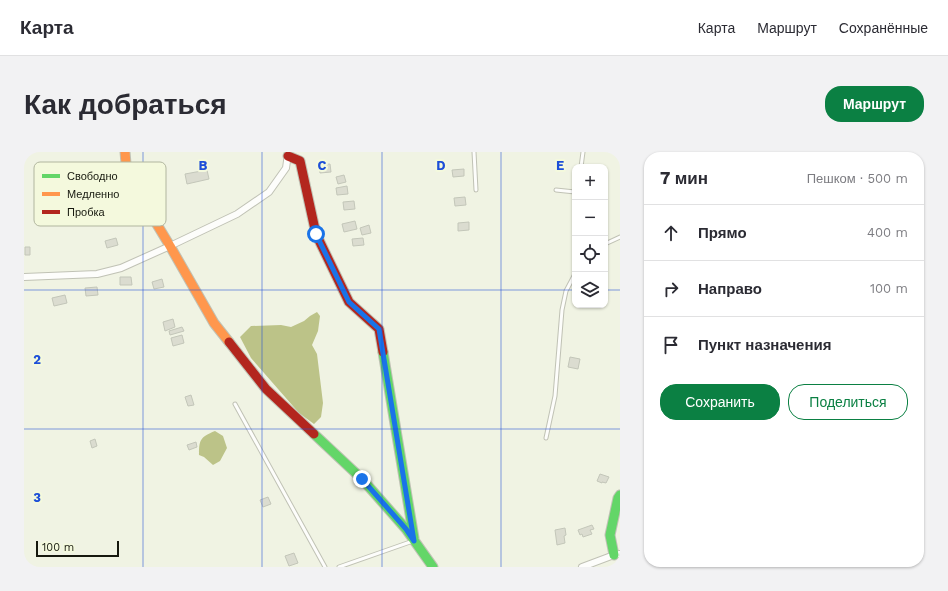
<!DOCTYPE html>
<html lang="ru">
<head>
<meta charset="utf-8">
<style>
	body { margin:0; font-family:"Work Sans",sans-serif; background:#f2f2f3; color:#2b2b33 }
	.controls { position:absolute; right:12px; top:12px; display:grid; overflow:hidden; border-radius:8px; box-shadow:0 1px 3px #0004 }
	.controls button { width:36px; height:36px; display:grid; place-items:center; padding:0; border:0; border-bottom:1px solid #e1e1e2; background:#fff; color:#2b2b33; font:20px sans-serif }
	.scale { position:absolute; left:12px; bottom:10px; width:83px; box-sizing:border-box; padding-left:4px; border:2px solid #16180e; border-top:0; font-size:11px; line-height:14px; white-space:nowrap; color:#16180e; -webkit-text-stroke:3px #f4f9dd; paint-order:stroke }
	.stop { position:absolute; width:12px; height:12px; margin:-9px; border:3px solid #1a73e8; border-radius:50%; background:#fff }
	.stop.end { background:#1a73e8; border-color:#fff; box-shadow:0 1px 4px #0008 }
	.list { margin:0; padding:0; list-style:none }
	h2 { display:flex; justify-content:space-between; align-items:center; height:52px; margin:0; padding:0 16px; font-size:17px }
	h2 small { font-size:13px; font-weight:400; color:#7c7c81 }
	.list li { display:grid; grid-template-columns:26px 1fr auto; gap:12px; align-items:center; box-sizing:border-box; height:56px; padding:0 16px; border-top:1px solid #e1e1e2 }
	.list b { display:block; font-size:15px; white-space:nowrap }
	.list em { font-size:13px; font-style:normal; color:#7c7c81 }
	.actions { display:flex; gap:8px; padding:12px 16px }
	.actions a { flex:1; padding:9px 0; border:1px solid #0b8043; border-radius:16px; text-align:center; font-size:14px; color:#0b8043 }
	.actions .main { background:#0b8043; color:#fff }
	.icon { flex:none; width:22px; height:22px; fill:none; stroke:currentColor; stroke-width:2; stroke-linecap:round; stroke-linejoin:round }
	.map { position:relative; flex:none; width:596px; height:415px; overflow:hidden; border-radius:16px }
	header { display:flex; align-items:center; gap:24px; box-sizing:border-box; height:56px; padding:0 20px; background:#fff; border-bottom:1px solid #e1e1e2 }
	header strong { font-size:19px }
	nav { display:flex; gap:22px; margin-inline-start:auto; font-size:14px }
	.intro { display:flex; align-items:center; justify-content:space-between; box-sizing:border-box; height:96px; padding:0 24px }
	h1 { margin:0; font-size:28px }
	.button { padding:10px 18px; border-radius:16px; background:#0b8043; color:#fff; font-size:14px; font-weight:700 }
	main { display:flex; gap:24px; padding:0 24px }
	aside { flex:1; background:#fff; border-radius:16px; box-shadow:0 1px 3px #0004 }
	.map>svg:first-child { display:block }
	.water { fill:#bcc388 }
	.building { fill:#dbdcd0; stroke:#c3c6b9 }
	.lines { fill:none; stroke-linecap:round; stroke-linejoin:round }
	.lane-casing { stroke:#c0c2b5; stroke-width:5 }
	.street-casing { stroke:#c0c2b5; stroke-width:8 }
	.fast-casing { stroke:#c0c2b5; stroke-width:11 }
	.slow-casing { stroke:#c0c2b5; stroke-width:11 }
	.jam-casing { stroke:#c0c2b5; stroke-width:11 }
	.lane { stroke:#fdfdfb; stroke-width:3 }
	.street { stroke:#fdfdfb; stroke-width:6 }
	.fast { stroke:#63d668; stroke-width:9 }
	.slow { stroke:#ff974d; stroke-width:9 }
	.jam { stroke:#b3261e; stroke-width:9 }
	.route { stroke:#1a73e8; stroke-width:5 }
	.grid { fill:none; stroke:#1d4ed8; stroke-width:1; stroke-opacity:0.55 }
	.key { fill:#f4f9dd; stroke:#b1b69f; stroke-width:1 }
	.key-label { font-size:11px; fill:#16180e }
	.grid-label { font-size:13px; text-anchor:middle; font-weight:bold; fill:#1d4ed8; stroke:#f4f9dd; stroke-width:4; stroke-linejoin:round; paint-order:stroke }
</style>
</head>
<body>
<header>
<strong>Карта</strong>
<nav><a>Карта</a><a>Маршрут</a><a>Сохранённые</a></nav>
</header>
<div class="intro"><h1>Как добраться</h1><a class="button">Маршрут</a></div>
<main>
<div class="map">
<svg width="596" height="415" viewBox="0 0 596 415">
	<rect width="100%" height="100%" fill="#f0f3e3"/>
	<!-- water -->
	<path class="water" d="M293,160L296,164L294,179L288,193L293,202L299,251L297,265L290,272L275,261L227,206L216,185L227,174L257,173L267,175L280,169L286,164Z
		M191,279L199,284L203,296L196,309L189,313L180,305L175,303C175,288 176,285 191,279Z"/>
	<!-- building -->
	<path class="building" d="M306,12L307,20L296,21L295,13Z
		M440,17V24L429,25L428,18Z
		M183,18L185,27L163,32L161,22Z
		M320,23L322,30L314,32L312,25Z
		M323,34L324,42L313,43L312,36Z
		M441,45L442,53L431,54L430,46Z
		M330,49L331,57L320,58L319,50Z
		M331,69L333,77L320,80L318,72Z
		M445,70V78L434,79V71Z
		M345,73L347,81L338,83L336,76Z
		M92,86L94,93L83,96L81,89Z
		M339,86L340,93L329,94L328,87Z
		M1,95H6V103H1Z
		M96,125H107L108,133H96Z
		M138,127L140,135L130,137L128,130Z
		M73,135L74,143L62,144L61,136Z
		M41,143L43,151L30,154L28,146Z
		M149,167L151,175L141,179L139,170Z
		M158,175L160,179L146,183L145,179Z
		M158,183L160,191L149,194L147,186Z
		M546,205L556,207L554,217L544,215Z
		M167,243L170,253L164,254L161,245Z
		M71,287L73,294L68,296L66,289Z
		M172,290L173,295L165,298L163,293Z
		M576,322L585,325L582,331L578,330V331L573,329Z
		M244,345L247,352L239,355L236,348Z
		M568,373L570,377L566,378L568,382L559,385L558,382L556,383L554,378Z
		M541,376L542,383L540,384L541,391L533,393L531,378Z
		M270,401L274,411L265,414L261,404Z"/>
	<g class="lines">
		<!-- lane casing -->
		<g class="lane-casing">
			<path id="lane" d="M450,0L452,38
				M557,15L559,0
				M532,38L551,40
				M581,92L596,85
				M211,252L301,415
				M522,286L531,244L538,158L542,139L551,122
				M315,415L389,389"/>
		</g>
		<!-- street casing -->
		<g class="street-casing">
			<path id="street" d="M0,125L73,122L97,116L146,94L213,62L245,40L262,16L264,2
				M558,415L590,403L596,402"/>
		</g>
		<!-- fast casing -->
		<g class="fast-casing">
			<path id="fast" d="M359,200L390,386
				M290,282L338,327L382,377L409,415
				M590,403L586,383L594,346L596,343"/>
		</g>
		<!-- slow casing -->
		<g class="slow-casing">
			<path id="slow" d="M101,0L103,23L146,94L190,171L205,190"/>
		</g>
		<!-- jam casing -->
		<g class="jam-casing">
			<path id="jam" d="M264,4L276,9L292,82L325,150L355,177L359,200
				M205,190L242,237L290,282"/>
		</g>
		<!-- lane -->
		<use href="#lane" class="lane"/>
		<!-- street -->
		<use href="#street" class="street"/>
		<!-- fast -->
		<use href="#fast" class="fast"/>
		<!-- slow -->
		<use href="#slow" class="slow"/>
		<!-- jam -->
		<use href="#jam" class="jam"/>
	</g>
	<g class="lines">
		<!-- route -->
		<path class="route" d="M292,82L325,150L355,177L390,389L382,377L338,327"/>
	</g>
	<!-- grid -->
	<path class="grid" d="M119,0V415M238,0V415M358,0V415M477,0V415M0,138H551M581,138H596M0,277H596"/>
	<!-- legend -->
	<rect x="10" y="10" width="132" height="64" rx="6" class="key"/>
	<rect x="18" y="22" width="18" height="4" fill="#63d668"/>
	<rect x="18" y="40" width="18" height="4" fill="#ff974d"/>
	<rect x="18" y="58" width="18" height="4" fill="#b3261e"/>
	<g class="key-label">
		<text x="43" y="28">Свободно</text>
		<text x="43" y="46">Медленно</text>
		<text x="43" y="64">Пробка</text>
	</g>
	<g class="grid-label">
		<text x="179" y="18">B</text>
		<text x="298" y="18">C</text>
		<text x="417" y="18">D</text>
		<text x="536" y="18">E</text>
		<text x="13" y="212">2</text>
		<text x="13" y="350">3</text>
	</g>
</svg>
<div class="controls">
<button>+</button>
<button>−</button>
<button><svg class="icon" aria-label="locate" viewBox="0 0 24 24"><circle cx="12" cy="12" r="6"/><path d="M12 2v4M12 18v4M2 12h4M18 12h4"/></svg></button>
<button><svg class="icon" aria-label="layers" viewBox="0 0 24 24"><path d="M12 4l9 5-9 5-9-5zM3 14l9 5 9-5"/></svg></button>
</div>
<div class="scale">100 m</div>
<div class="stop" style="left:292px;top:82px"></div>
<div class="stop end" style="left:338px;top:327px"></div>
</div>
<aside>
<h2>7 мин<small>Пешком · 500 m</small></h2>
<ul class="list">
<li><svg class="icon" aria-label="ahead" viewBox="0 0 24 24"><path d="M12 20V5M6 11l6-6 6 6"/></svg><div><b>Прямо</b></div><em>400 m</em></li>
<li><svg class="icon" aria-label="right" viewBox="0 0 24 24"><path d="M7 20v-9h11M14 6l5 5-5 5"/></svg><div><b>Направо</b></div><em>100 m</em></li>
<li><svg class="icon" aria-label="arrive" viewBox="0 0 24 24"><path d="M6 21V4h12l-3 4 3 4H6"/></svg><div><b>Пункт назначения</b></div></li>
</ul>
<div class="actions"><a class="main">Сохранить</a><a>Поделиться</a></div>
</aside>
</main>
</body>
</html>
